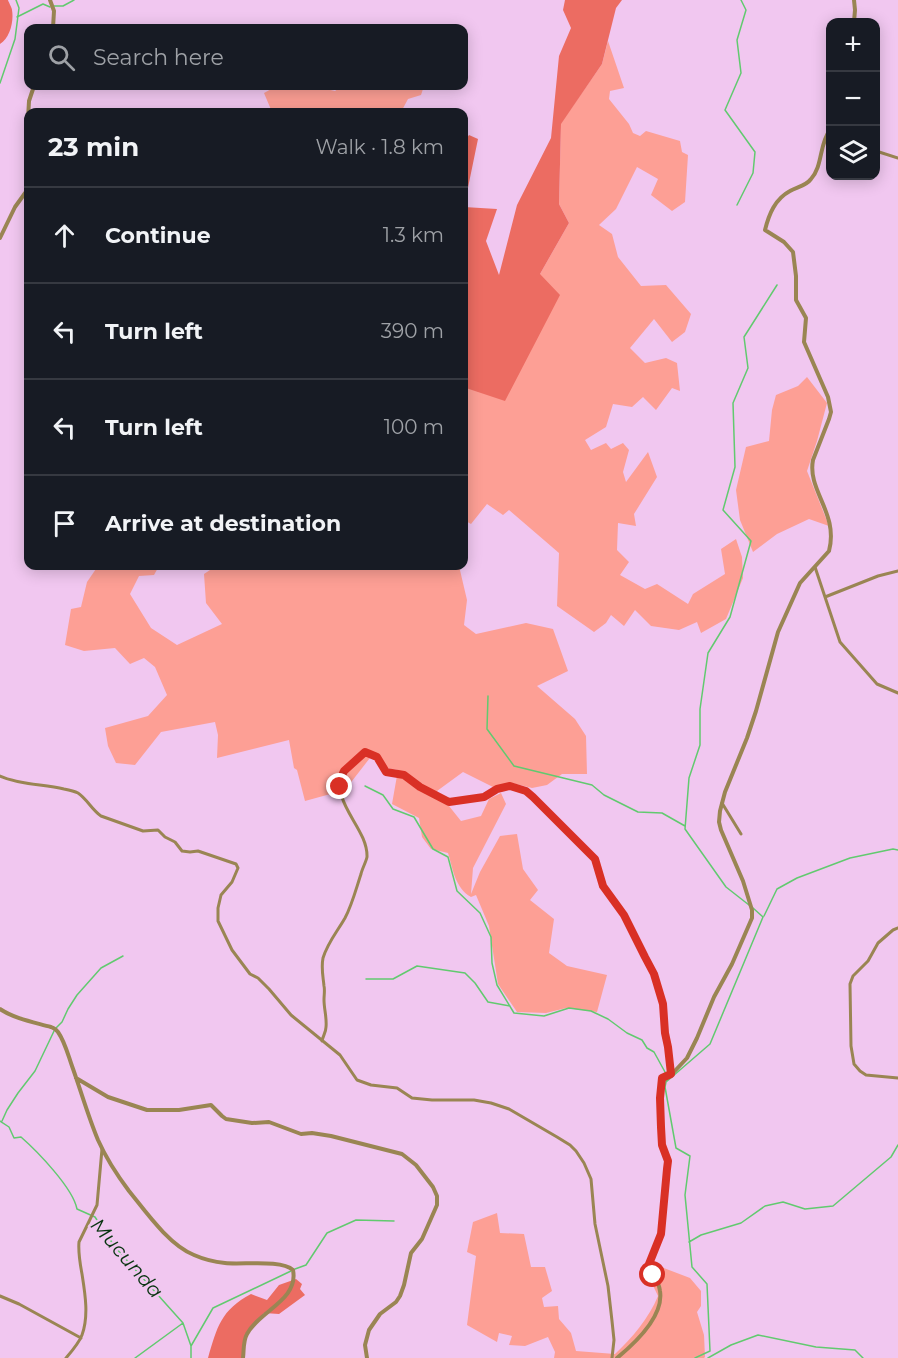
<!DOCTYPE html>
<html lang="en">
<head>
<meta charset="utf-8">
<style>
	body { margin:0; font-family:Montserrat,sans-serif; background:#20242c; color:#f1f3f6 }
	.controls { position:absolute; right:18px; top:18px; display:grid; overflow:hidden; border-radius:12px; box-shadow:0 3px 15px #0003 }
	.controls button { width:54px; height:54px; display:grid; place-items:center; padding:0; border:0; border-bottom:2px solid #363941; background:#171b24; color:#f1f3f6; font:30px sans-serif }
	.stop { position:absolute; width:18px; height:18px; margin:-14px; border:4px solid #d93025; border-radius:50%; background:#fff }
	.stop.end { background:#d93025; border-color:#fff; box-shadow:0 2px 6px #0008 }
	.list { margin:0; padding:0; list-style:none }
	h2 { display:flex; justify-content:space-between; align-items:center; height:78px; margin:0; padding:0 24px; font-size:26px }
	h2 small { font-size:20px; font-weight:400; color:#9ea1a6 }
	.list li { display:grid; grid-template-columns:39px 1fr auto; gap:18px; align-items:center; box-sizing:border-box; height:96px; padding:0 24px; border-top:2px solid #363941 }
	.list b { display:block; font-size:22px; white-space:nowrap }
	.list em { font-size:20px; font-style:normal; color:#9ea1a6 }
	.icon { flex:none; width:33px; height:33px; fill:none; stroke:currentColor; stroke-width:2; stroke-linecap:round; stroke-linejoin:round }
	.map { position:relative; flex:none; width:898px; height:1358px; overflow:hidden }
	.search { position:absolute; background:#171b24; box-shadow:0 3px 15px #0003; left:24px; top:24px; width:444px; height:66px; display:flex; align-items:center; gap:15px; box-sizing:border-box; padding:0 21px; border-radius:12px; color:#9ea1a6; font-size:22px }
	.panel { position:absolute; background:#171b24; box-shadow:0 3px 15px #0003; left:24px; top:108px; width:444px; height:462px; border-radius:12px }
	.map>svg:first-child { display:block }
	.green { fill:#fd9f95 }
	.forest { fill:#ec6c62 }
	.lines { fill:none; stroke-linecap:round; stroke-linejoin:round }
	.stream { stroke:#61ca6f; stroke-width:1.5 }
	.minor { stroke:#9a8553; stroke-width:3 }
	.tertiary { stroke:#9a8553; stroke-width:4 }
	.route { stroke:#d93025; stroke-width:8 }
	.labels { text-anchor:middle; dominant-baseline:central; stroke-width:5; stroke-linejoin:round; paint-order:stroke }
	.water-label { font-size:20px; font-style:italic; fill:#083310; stroke:#f1c7f0 }
</style>
</head>
<body>
<div class="map">
<svg width="898" height="1358" viewBox="0 0 898 1358">
	<rect width="100%" height="100%" fill="#f1c7f0"/>
	<!-- green -->
	<path class="green" d="M608,41L624,88L610,91L609,99L629,124L633,133L640,136L646,131L680,141L682,152L688,155L685,202L672,211L651,195L658,179L637,167L616,209L599,225L612,234L618,257L641,286L666,285L691,314L685,332L672,342L654,319L630,348L645,363L666,358L677,363L680,391L672,388L656,410L643,397L632,407L613,404L606,427L585,440L591,450L606,443L611,449L623,443L629,450L623,472L626,482L648,452L657,477L634,514L636,526L618,523L617,550L629,562L620,575L645,589L657,584L688,604L693,594L725,574L721,549L736,539L742,557L743,578L726,619L701,633L697,622L679,630L651,626L635,610L624,626L611,615L606,623L594,632L557,606L559,553L509,510L503,515L487,504L471,524L464,520V391L540,274L569,223L559,204L561,123L602,64Z
		M290,86H313L335,91L341,86H424L421,95L408,99L401,112H272L264,93L275,87H288Z
		M807,377L827,403L817,441L807,471L829,526L809,519L777,534L753,552L740,520L736,490L746,447L769,441L772,410L776,395L798,386Z
		M98,566H159L154,575L139,576L130,594L151,628L177,645L222,624L206,603L204,574L216,566H459L467,600L464,625L476,634L526,623L553,629L568,671L537,686L575,719L586,736L587,774H562L547,785L532,788L512,783L495,788L463,772L437,791L461,821L481,816L489,799L501,793L506,804L473,868L471,894L480,872L500,836L517,834L523,869L538,890L530,900L554,919L549,953L567,966L607,975L597,1012L566,1008L546,1013L517,1012L498,984L489,926L476,895L471,897C455,888 453,869 448,853L431,849L422,837L419,818L392,804L398,770L387,768L373,754L345,790L305,801L297,770L294,768L289,740L217,758L218,735L215,722L161,732L135,765L116,763L108,746L105,728L148,716L167,695L155,667L144,658L130,664L115,648L84,651L65,645L71,609L81,607L87,582Z
		M497,1213L500,1233L524,1234L531,1267H545L552,1291L542,1298L544,1307L558,1306L559,1319L571,1333L576,1351L615,1354C632,1338 649,1318 658,1296L648,1275V1262L690,1278L701,1291V1306L697,1312L704,1335L705,1357L704,1358H554L555,1352L548,1337L525,1346L509,1345L512,1336L499,1333L497,1342L467,1325L476,1256L467,1252L473,1222Z"/>
	<!-- forest -->
	<path class="forest" d="M0,0H8C8,1 12,8 12,10C14,21 10,38 0,44Z
		M565,0H622L616,8L602,64L561,124L559,204L569,223L540,274L560,295L505,401L466,388L464,391V142L469,135L478,139L464,207L497,209L486,241L499,275L517,205L551,138L559,56L571,28L563,10Z
		M296,1279L302,1284L300,1289L305,1295L279,1314L264,1313L245,1337L244,1358H208C217,1327 221,1310 251,1294L267,1300L279,1285Z"/>
	<g class="lines">
		<!-- stream -->
		<path class="stream" d="M54,6H63L74,0
			M17,17L43,4L50,7
			M0,83L15,39L19,8L16,0
			M737,205L753,173L755,152L725,110L741,73L737,40L746,10L741,0
			M488,696L487,729L514,766L592,785L604,795L638,812L662,813L685,826
			M365,786L383,795L393,809L414,817L433,849L448,857L457,891L480,913L491,937L492,963L497,985L514,1013L544,1016L569,1008L591,1011L608,1019L627,1033L642,1040L647,1048L654,1052L665,1072L667,1078L666,1081
			M749,905L726,887L685,829L689,778L700,745V709L708,653L730,617L751,541L723,510L735,467L733,403L748,368L744,337L777,285
			M764,916L777,889L797,878L850,858L893,849L898,850
			M366,979H393L417,966L465,973L475,983L488,1002L510,1006
			M0,1121L9,1127L14,1138L21,1137C37,1151 73,1188 77,1209L95,1217L115,1247L183,1323L191,1346V1358
			M2,1121L7,1110L18,1093L35,1071L55,1029L62,1022L68,1009L77,995L101,968L123,956
			M689,1242L701,1235L741,1223L765,1206L783,1202L805,1209L833,1206L891,1157L898,1145
			M295,1269L306,1265L327,1233L356,1220L394,1221
			M191,1346L213,1308L291,1271
			M135,1358L183,1323
			M695,1358L710,1351L707,1284L692,1267L685,1195L690,1156L676,1148L665,1087L666,1082L710,1044L763,917L753,908
			M708,1358L731,1345L758,1335L816,1347L855,1350L863,1358"/>
		<!-- minor -->
		<path class="minor" d="M876,151L898,158
			M815,567L840,642L877,684L898,693
			M825,597L878,576L898,571
			M0,776C20,785 43,784 64,789C69,790 74,791 78,793C87,799 92,810 101,816L143,831L158,830L165,837L175,842L182,851L190,852L198,851L236,864L238,868L232,882L221,895L218,908V921L232,950L250,974L258,978L269,989L291,1015L340,1055L357,1080L371,1085L397,1088L412,1098L432,1100H474L491,1103L509,1109L557,1137L570,1145L576,1151L584,1163L591,1179L595,1224L608,1286L612,1321L614,1340L612,1358
			M722,803L741,834
			M898,928L893,930L878,943L868,961L853,976L850,984L851,1046L854,1064L860,1071L866,1075L898,1078
			M322,1041C323,1036 326,1032 326,1027C327,1018 324,1009 324,1000C324,995 325,990 324,986C323,976 321,968 323,958C328,942 337,932 345,918C352,905 356,889 361,874C362,869 366,862 367,857C368,827 328,802 344,771L365,752L377,757L386,772L404,775L420,787L449,802L484,797L497,789L510,786L526,791L579,844L590,853L597,866L600,878L603,887L624,915L654,974L663,1004L665,1033L671,1074
			M0,1296L19,1304L81,1338
			M66,1358C72,1351 79,1343 82,1335C89,1316 85,1293 82,1274C80,1263 78,1253 79,1242L97,1205L102,1149"/>
		<!-- tertiary -->
		<path class="tertiary" d="M50,0L54,11L53,28
			M854,22L855,10L854,0
			M28,119L29,101L34,86
			M0,238L15,207L28,189
			M0,1009C15,1019 33,1022 51,1027C55,1029 55,1028 58,1032C65,1042 68,1055 72,1066C81,1091 88,1116 98,1140C106,1158 117,1175 129,1191C146,1212 169,1245 194,1255C203,1259 215,1262 225,1263C242,1265 281,1259 293,1270C299,1300 259,1311 247,1334C243,1341 244,1350 243,1358
			M76,1078L108,1097L147,1110H179L211,1105L222,1116L226,1119L252,1123L269,1122L301,1134L312,1133L331,1136L402,1154L416,1165L433,1187L437,1196V1205L422,1239L411,1253L404,1285L400,1296L396,1302L380,1314L369,1330L365,1345L367,1358
			M617,1358C634,1344 664,1316 660,1291C659,1282 653,1272 649,1264L661,1234L664,1213L667,1161L662,1145L661,1127L659,1098L662,1078L672,1074L687,1058L697,1038L714,997L732,964L752,918V910L743,881L721,830L719,822L720,811L725,792L747,738L756,711L778,632L800,583L829,551C839,513 807,491 813,460L829,419L831,412L828,397L804,342L806,318L796,300V276L793,252L784,242L765,230C769,214 775,199 790,191C797,187 806,186 811,179C823,166 819,144 830,130"/>
	</g>
	<g class="lines">
		<!-- route -->
		<path class="route" d="M340,787C342,781 341,776 344,771L365,752L377,757L386,772L404,775L420,787L449,802L484,797L497,789L510,786L526,791L533,797L595,859L603,886L624,915L645,957L654,974L663,1004L665,1033L668,1047L671,1074L662,1078L660,1098L661,1127L662,1145L668,1161L667,1169L661,1234L649,1264L653,1275"/>
	</g>
	<g class="labels">
		<!-- water labels -->
		<g class="water-label">
			<text transform="translate(127 1258) rotate(49)">Mucunda</text>
		</g>
	</g>
</svg>
<div class="controls">
<button>+</button>
<button>−</button>
<button><svg class="icon" aria-label="layers" viewBox="0 0 24 24"><path d="M12 4l9 5-9 5-9-5zM3 14l9 5 9-5"/></svg></button>
</div>
<div class="stop" style="left:653px;top:1275px"></div>
<div class="stop end" style="left:340px;top:787px"></div>
<div class="search"><svg class="icon" aria-label="search" viewBox="0 0 24 24"><circle cx="10" cy="10" r="6"/><path d="M15 15l6 6"/></svg>Search here</div>
<section class="panel">
<h2>23 min<small>Walk · 1.8 km</small></h2>
<ul class="list">
<li><svg class="icon" aria-label="ahead" viewBox="0 0 24 24"><path d="M12 20V5M6 11l6-6 6 6"/></svg><div><b>Continue</b></div><em>1.3 km</em></li>
<li><svg class="icon" aria-label="left" viewBox="0 0 24 24"><path d="M17 20v-9H6M10 6l-5 5 5 5"/></svg><div><b>Turn left</b></div><em>390 m</em></li>
<li><svg class="icon" aria-label="left" viewBox="0 0 24 24"><path d="M17 20v-9H6M10 6l-5 5 5 5"/></svg><div><b>Turn left</b></div><em>100 m</em></li>
<li><svg class="icon" aria-label="arrive" viewBox="0 0 24 24"><path d="M6 21V4h12l-3 4 3 4H6"/></svg><div><b>Arrive at destination</b></div></li>
</ul>
</section>
</div>
</body>
</html>
